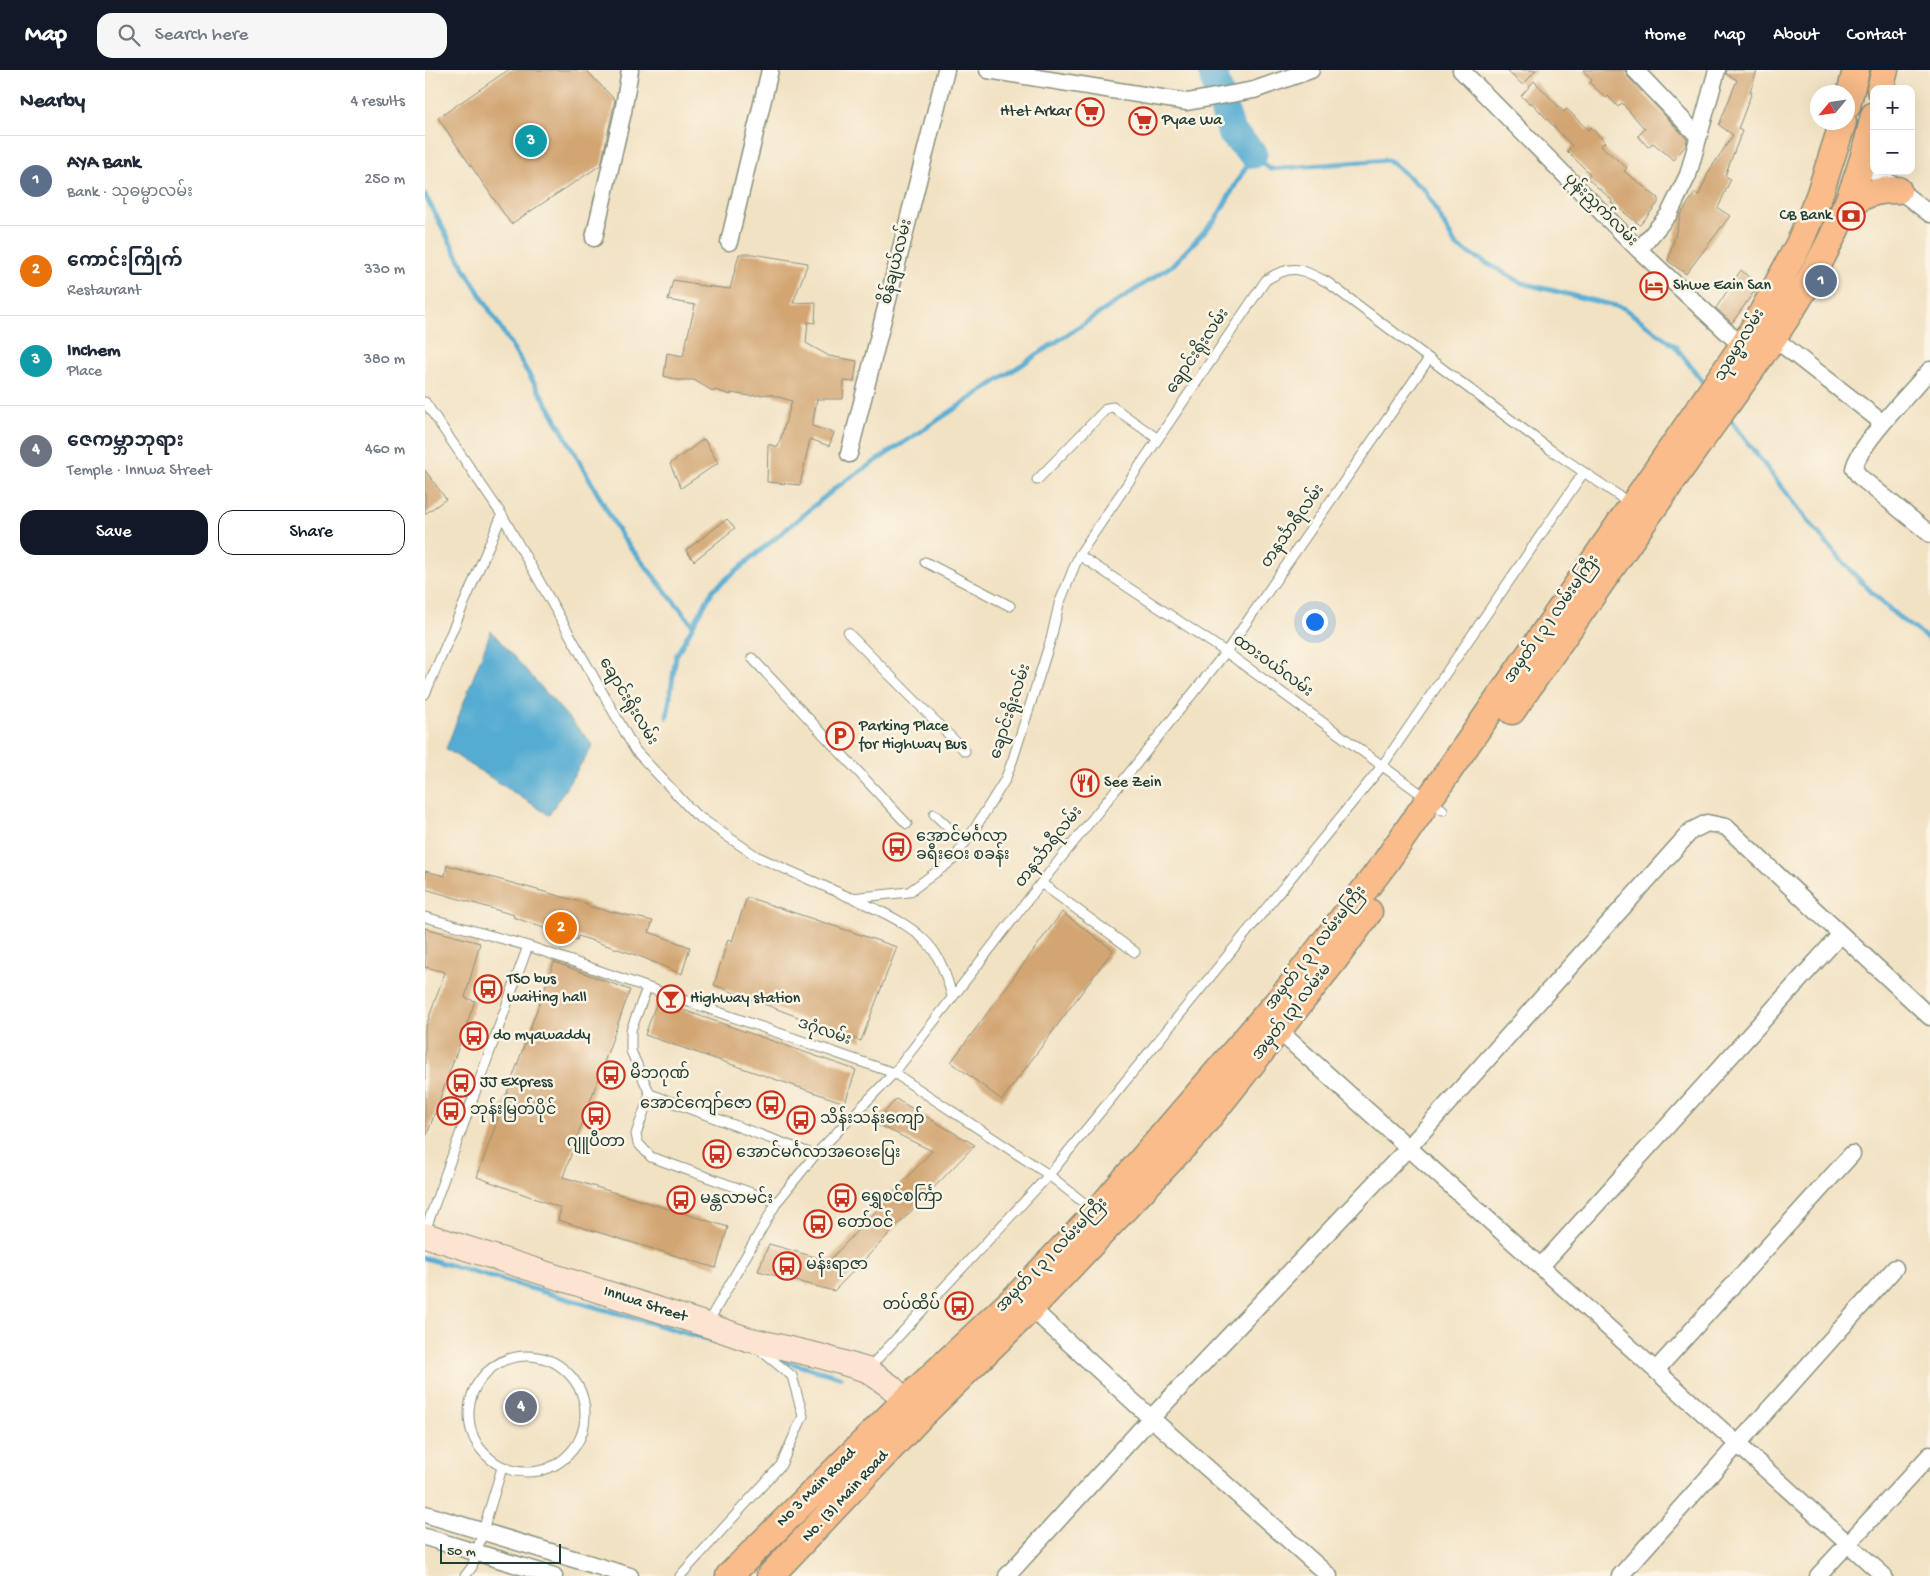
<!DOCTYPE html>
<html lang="en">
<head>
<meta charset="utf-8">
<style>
	body { margin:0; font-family:"Gochi Hand","Noto Sans Myanmar",sans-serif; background:#f6f6f7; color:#1f2937 }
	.controls { position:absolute; right:15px; top:15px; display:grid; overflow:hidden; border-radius:10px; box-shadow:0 5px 20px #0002 }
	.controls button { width:45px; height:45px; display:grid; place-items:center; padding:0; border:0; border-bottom:1px solid #e0e1e3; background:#fff; color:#1f2937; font:25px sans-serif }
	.compass { position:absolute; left:1385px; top:15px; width:45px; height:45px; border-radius:50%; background:#fff; box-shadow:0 5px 20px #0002; rotate:241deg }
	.scale { position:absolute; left:15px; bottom:12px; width:121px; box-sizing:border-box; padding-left:5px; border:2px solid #1f3d34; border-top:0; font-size:14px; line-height:18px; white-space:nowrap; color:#1f3d34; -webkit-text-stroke:4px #fcf5e5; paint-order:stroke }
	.you { position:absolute; left:889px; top:551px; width:18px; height:18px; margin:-12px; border:4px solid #fff; border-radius:50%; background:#1a73e8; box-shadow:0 0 0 8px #1a73e833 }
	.badge { display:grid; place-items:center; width:32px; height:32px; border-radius:50%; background:#111827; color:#fff; font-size:16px; font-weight:700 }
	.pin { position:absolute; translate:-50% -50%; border:2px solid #fff; box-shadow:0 1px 5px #0006 }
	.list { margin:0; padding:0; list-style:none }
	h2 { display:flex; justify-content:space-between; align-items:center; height:65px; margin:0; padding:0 20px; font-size:21px }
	h2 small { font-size:16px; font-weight:400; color:#747a83 }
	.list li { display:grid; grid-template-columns:32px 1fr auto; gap:15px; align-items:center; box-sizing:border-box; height:90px; padding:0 20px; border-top:1px solid #e0e1e3 }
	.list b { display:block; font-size:19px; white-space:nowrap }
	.list p { margin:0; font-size:16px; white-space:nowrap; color:#747a83 }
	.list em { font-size:16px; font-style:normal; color:#747a83 }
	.actions { display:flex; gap:10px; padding:15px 20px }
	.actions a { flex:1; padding:11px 0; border:1px solid #111827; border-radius:15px; text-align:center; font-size:18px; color:#111827 }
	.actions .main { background:#111827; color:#fff }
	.icon { flex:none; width:28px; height:28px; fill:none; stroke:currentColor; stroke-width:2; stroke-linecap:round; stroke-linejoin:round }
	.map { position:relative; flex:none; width:1505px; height:1506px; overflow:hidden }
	header { display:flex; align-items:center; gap:30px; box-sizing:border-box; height:70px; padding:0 25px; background:#111827; color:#fff }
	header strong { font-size:24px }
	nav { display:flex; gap:28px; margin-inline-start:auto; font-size:18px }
	.search { width:350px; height:45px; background:#f6f6f7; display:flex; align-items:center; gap:12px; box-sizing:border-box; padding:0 18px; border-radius:15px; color:#747a83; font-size:19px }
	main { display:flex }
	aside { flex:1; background:#fff }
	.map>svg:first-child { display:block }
	.water { fill:#55acd2; stroke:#3a7483 }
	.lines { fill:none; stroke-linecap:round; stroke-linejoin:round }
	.stream { stroke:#55acd2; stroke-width:5 }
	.river { stroke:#55acd2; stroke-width:29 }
	.building { fill:#d2a572 }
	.lane-casing { stroke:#88907c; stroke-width:11 }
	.street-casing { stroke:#88907c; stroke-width:19 }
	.secondary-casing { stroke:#88907c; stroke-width:26 }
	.primary-casing { stroke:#88907c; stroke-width:29 }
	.lane { stroke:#fff; stroke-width:9 }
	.street { stroke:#fff; stroke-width:16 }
	.secondary { stroke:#fde4d0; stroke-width:24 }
	.primary { stroke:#f9bc8a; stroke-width:26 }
	.labels { text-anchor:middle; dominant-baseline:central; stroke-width:5; stroke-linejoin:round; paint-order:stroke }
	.poi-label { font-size:16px; fill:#1f3d34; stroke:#fcf5e5; text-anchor:start }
	.street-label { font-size:16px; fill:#1f3d34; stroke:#fcf5e5 }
</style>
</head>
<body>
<header>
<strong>Map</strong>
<div class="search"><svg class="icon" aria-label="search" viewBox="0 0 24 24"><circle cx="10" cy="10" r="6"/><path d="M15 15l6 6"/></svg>Search here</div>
<nav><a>Home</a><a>Map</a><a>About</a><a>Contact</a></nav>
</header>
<main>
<aside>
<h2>Nearby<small>4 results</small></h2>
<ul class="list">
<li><span class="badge" style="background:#5c6f8a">1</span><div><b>AYA Bank</b><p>Bank · သုဓမ္မာလမ်း</p></div><em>250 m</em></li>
<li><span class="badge" style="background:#e8710a">2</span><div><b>ကောင်းကြိုက်</b><p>Restaurant</p></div><em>330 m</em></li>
<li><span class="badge" style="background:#0f9aa8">3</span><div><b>Inchem</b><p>Place</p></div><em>380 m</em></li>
<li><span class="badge" style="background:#6b7280">4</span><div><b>ဇေကမ္ဘာဘုရား</b><p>Temple · Innwa Street</p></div><em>460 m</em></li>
</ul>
<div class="actions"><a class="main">Save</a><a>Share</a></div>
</aside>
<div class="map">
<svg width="1505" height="1506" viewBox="0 0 1505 1506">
	<rect width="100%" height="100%" fill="#fcf5e5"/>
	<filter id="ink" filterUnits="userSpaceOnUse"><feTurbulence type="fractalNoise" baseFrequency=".02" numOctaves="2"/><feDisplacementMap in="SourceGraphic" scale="10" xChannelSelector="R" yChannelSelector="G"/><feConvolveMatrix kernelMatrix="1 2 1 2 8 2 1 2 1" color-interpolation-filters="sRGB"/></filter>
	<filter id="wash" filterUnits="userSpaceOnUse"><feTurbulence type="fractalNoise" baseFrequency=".0096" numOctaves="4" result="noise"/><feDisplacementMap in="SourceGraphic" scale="20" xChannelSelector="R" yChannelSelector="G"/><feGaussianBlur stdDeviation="1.12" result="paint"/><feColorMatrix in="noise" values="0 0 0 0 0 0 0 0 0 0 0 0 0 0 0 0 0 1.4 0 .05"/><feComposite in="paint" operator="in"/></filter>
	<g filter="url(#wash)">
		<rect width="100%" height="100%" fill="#f2e2c4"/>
		<!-- water -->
		<path class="water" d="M66,561L168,675L124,745L21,679Z"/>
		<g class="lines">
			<!-- stream -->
			<path class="stream" d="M0,125L39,198L125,339L197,467L267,554
				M1302,345C1355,414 1405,487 1471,545C1482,554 1494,562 1505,570
				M242,647L251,586L288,520L413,416L749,194L791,149L828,84L845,99L963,90L1000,120L1031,176L1097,213L1199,238L1250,276L1281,316
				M0,1188L306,1276
				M348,1288L415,1307"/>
			<!-- river -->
			<path class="river" d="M787,0L806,62L828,84"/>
		</g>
		<g id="blocks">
			<!-- building -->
			<path class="building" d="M83,0H161L190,30L176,95L86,154L13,48Z
				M1081,0H1111L1098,15Z
				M1158,0H1200L1203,7L1262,69L1261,75L1249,90L1228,73L1223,77L1213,66L1220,59L1197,33L1193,37L1183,26L1181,28L1165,13L1167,10Z
				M1302,0H1332L1325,22H1327L1313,59L1317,61L1300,106L1306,109L1293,138L1305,146L1261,204L1243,191L1256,144L1270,123L1274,125L1284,101L1308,65L1294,55L1312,10L1301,4Z
				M1109,11L1139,42L1142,39L1163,60L1166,57L1180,72L1176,76L1202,98L1199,101L1233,128V133L1215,155L1186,132L1187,130L1162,108L1165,104L1142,81L1147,76L1106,32L1105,34L1096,26Z
				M314,184H328L383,193L368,233L391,232L390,253L383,252L381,273L404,286L432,291L429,312L419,311L418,329H392L387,356L409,363L404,376L385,369L375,415L342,412L343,374L353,377L367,331L344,324L325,326L306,323V325L290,320L289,322L269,310H253L239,306L242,283L258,286L270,235L243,230L248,210L272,214V215L305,219Z
				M1316,200L1333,216L1307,253L1291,238Z
				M279,369L293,393L256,418L245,394Z
				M0,400L21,429L0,444Z
				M302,449L310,458L269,491L261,480Z
				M22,795L163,834L162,836L228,851L224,862L265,877L257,904L214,886L153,866L152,870L88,847L89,845L0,819V801L20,806Z
				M322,827L472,877L436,971L289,915L303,869L307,871Z
				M637,842L688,880L577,1030L526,992Z
				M0,858L55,873L40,928L50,931L2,1065H0V959L20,902L0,897Z
				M129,892L205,920L138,1107L303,1157L291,1198L133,1150L136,1138L52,1107Z
				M232,931L431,1000L420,1033L220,965Z
				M471,1029L550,1075L409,1221L333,1201L344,1174L404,1191L507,1081L450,1053Z"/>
		</g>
	</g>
	<g filter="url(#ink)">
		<use href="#blocks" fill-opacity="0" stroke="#88907c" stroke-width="1"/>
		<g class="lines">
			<!-- lane casing -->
			<g class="lane-casing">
				<path id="lane" d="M0,332L77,445L210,680L270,744L331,786L426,828L484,822L529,789L550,758L580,710L588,689L626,569L634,534L654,485L841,210C868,193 876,199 902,212L1126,380L1206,434
					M612,410L682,338L688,337L692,340L733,369
					M654,485L801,582L1018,740
					M500,492L585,536
					M423,563L540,681
					M327,588L482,754
					M0,624L77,445
					M509,744L540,773
					M616,813L710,882
					M428,828C456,842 489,854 508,880C518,894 523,911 527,926
					M0,847L103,876L469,1003L624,1105L669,1141
					M222,918L206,960V981L225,1024
					M352,1132L226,1087L213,1073L211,1064L225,1024L390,1085
					M0,1161L103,876
					M282,1254L352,1132L390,1085L469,1003L616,813L801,582L1003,290
					M44 1344a58 58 0 1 1 116 0a58 58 0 1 1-116 0Z
					M442,1300L624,1105L957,696L1159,402
					M40,1506L47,1497L77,1398
					M255,1506L356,1395L378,1346L367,1306L334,1279"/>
			</g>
			<!-- street casing -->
			<g class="street-casing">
				<path id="street" d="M563,0L762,32L829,20L886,0
					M1036,0L1214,180L1318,277
					M1210,0L1273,66
					M1449,101L1505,144
					M169,168L198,42L205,0
					M304,172L345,0
					M1214,180L1244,144L1263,105L1292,0
					M1341,262L1458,353
					M1505,300C1487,321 1433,375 1429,399L1435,407L1505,464
					M424,384L521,0
					M854,961L1459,1506
					M1116,1196L1416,864
					M606,1238L726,1348L904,1506
					M1231,1300L1427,1084
					M0,1444L205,1506
					M0,1467L129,1506
					M582,1506L726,1348L984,1077L1266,761L1282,753L1301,757L1505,947
					M1195,1506L1470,1198
					M1393,1506L1505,1385"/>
			</g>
			<!-- secondary casing -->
			<g class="secondary-casing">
				<path id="secondary" d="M0,1165L282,1255L322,1269L395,1286L442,1300L465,1316L493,1344"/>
			</g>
			<!-- primary casing -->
			<g class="primary-casing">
				<path id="primary" d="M1455,19L1460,0
					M1422,36L1431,0
					M1419,140C1437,124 1449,120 1473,120
					M1087,641C1145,557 1203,473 1262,390C1328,296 1403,204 1437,92C1442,77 1445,61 1449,45
					M304,1506L480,1331L594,1224L671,1143L866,916L960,793L1325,265L1374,174L1394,126L1418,52
					M345,1506L495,1347L606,1238L773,1061L910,889L944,842"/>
			</g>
			<!-- lane -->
			<use href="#lane" class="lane"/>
			<!-- street -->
			<use href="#street" class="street"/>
			<!-- secondary -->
			<use href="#secondary" class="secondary"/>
			<!-- primary -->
			<use href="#primary" class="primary"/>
		</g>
	</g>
	<!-- icons -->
	<defs>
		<g id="supermarket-ring" transform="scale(1.4375)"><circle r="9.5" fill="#fcf5e5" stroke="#c8321e" stroke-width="1.5"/><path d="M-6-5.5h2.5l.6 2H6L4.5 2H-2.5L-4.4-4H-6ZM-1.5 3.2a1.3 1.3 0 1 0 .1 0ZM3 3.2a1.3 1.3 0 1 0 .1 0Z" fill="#c8321e"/></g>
		<g id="bank-ring" transform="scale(1.4375)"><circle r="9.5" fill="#fcf5e5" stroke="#c8321e" stroke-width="1.5"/><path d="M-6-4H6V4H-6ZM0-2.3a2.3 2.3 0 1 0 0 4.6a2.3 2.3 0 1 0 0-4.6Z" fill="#c8321e"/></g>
		<g id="hotel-ring" transform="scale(1.4375)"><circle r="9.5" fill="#fcf5e5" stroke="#c8321e" stroke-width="1.5"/><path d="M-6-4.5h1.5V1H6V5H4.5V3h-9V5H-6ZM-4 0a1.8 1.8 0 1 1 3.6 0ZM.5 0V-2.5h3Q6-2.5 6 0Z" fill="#c8321e"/></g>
		<g id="parking-ring" transform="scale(1.4375)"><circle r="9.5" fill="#fcf5e5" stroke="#c8321e" stroke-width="1.5"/><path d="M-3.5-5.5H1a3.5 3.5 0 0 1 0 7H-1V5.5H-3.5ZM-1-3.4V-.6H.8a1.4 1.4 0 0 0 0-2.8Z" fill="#c8321e"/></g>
		<g id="restaurant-ring" transform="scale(1.4375)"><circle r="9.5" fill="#fcf5e5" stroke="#c8321e" stroke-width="1.5"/><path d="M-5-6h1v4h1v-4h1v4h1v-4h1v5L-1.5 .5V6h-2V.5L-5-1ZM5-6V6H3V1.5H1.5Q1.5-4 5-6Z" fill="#c8321e"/></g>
		<g id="bus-ring" transform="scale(1.4375)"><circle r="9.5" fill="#fcf5e5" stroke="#c8321e" stroke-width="1.5"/><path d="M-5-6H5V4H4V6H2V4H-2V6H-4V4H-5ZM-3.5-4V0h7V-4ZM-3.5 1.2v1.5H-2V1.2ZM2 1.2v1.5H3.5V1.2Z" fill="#c8321e"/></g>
		<g id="bar-ring" transform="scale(1.4375)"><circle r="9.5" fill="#fcf5e5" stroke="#c8321e" stroke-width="1.5"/><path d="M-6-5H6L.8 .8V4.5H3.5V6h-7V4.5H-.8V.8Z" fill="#c8321e"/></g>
	</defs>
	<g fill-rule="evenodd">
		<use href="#supermarket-ring" x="665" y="42"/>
		<use href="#supermarket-ring" x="718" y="51"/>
		<use href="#bank-ring" x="1426" y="146"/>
		<use href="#hotel-ring" x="1229" y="216"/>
		<use href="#parking-ring" x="415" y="666"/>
		<use href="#restaurant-ring" x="660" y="713"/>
		<use href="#bus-ring" x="472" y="777"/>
		<use href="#bus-ring" x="63" y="919"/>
		<use href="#bar-ring" x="246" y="929"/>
		<use href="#bus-ring" x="49" y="966"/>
		<use href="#bus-ring" x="186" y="1005"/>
		<use href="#bus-ring" x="36" y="1013"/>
		<use href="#bus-ring" x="346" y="1035"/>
		<use href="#bus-ring" x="26" y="1041"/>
		<use href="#bus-ring" x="171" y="1046"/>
		<use href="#bus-ring" x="376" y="1050"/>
		<use href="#bus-ring" x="292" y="1084"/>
		<use href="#bus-ring" x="417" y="1128"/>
		<use href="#bus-ring" x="256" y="1130"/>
		<use href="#bus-ring" x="393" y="1154"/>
		<use href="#bus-ring" x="362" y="1196"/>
		<use href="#bus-ring" x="534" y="1236"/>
	</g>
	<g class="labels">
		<!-- poi labels -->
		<g class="poi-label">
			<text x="646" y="42" text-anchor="end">Htet Arkar</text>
			<text x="737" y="51">Pyae Wa</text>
			<text x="1407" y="146" text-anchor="end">CB Bank</text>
			<text x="1248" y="216">Shwe Eain San</text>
			<text x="434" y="657">Parking Place<tspan x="434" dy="18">for Highway Bus</tspan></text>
			<text x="679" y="713">See Zein</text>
			<text x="491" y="768">အောင်မင်္ဂလာ<tspan x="491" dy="18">ခရီးဝေး စခန်း</tspan></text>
			<text x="82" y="910">TSO bus<tspan x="82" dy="18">waiting hall</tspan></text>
			<text x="265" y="929">Highway station</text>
			<text x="68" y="966">do myawaddy</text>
			<text x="205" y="1005">မိဘဂုဏ်</text>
			<text x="55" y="1013">JJ Express</text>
			<text x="327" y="1035" text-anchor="end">အောင်ကျော်ဇော</text>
			<text x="45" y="1041">ဘုန်းမြတ်ပိုင်</text>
			<text x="395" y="1050">သိန်းသန်းကျော်</text>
			<text x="171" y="1073" text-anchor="middle">ဂျူပီတာ</text>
			<text x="311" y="1084">အောင်မင်္ဂလာအဝေးပြေး</text>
			<text x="436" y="1128">ရွှေစင်စင်္ကြာ</text>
			<text x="275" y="1130">မန္တလာမင်း</text>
			<text x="412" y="1154">တော်ဝင်</text>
			<text x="381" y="1196">မန်းရာဇာ</text>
			<text x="515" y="1236" text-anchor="end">တပ်ထိပ်</text>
		</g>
		<!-- street labels -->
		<g class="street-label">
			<text transform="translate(1175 141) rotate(45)">ပုန်းညှက်လမ်း</text>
			<text transform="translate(473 192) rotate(-76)">စိန်ချယ်လမ်း</text>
			<text transform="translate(1316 276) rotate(-59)">သုဓမ္မာလမ်း</text>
			<text transform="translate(774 282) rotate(-56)">ချောင်းရိုးလမ်း</text>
			<text transform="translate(869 457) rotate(-55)">တနင်္သာရီလမ်း</text>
			<text transform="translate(1128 550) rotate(-55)">အမှတ် ( ၃ ) လမ်းမကြီး</text>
			<text transform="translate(847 597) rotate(36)">ထားဝယ်လမ်း</text>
			<text transform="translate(202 632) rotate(59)">ချောင်းရိုးလမ်း</text>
			<text transform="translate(587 642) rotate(-72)">ချောင်းရိုးလမ်း</text>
			<text transform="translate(625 778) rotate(-52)">တနင်္သာရီလမ်း</text>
			<text transform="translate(892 879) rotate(-52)">အမှတ် ( ၃ ) လမ်းမကြီး</text>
			<text transform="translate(868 943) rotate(-52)">အမှတ် (၃) လမ်းမ</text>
			<text transform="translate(399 963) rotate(19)">ဒဂုံလမ်း</text>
			<text transform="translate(628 1186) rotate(-46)">အမှတ် ( ၃ ) လမ်းမကြီး</text>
			<text transform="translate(220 1235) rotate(18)">Innwa Street</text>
			<text transform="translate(392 1418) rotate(-45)">No 3 Main Road</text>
			<text transform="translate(421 1427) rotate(-47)">No. (3) Main Road</text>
		</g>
	</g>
</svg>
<div class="controls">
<button>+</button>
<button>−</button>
</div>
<svg class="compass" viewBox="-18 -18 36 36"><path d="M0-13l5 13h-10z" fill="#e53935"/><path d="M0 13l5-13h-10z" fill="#747a83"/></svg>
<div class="scale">50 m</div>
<div class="you"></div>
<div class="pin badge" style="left:1396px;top:211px;background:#5c6f8a">1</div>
<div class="pin badge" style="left:136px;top:858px;background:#e8710a">2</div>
<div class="pin badge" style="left:106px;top:71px;background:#0f9aa8">3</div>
<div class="pin badge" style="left:96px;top:1337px;background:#6b7280">4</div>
</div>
</main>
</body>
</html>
